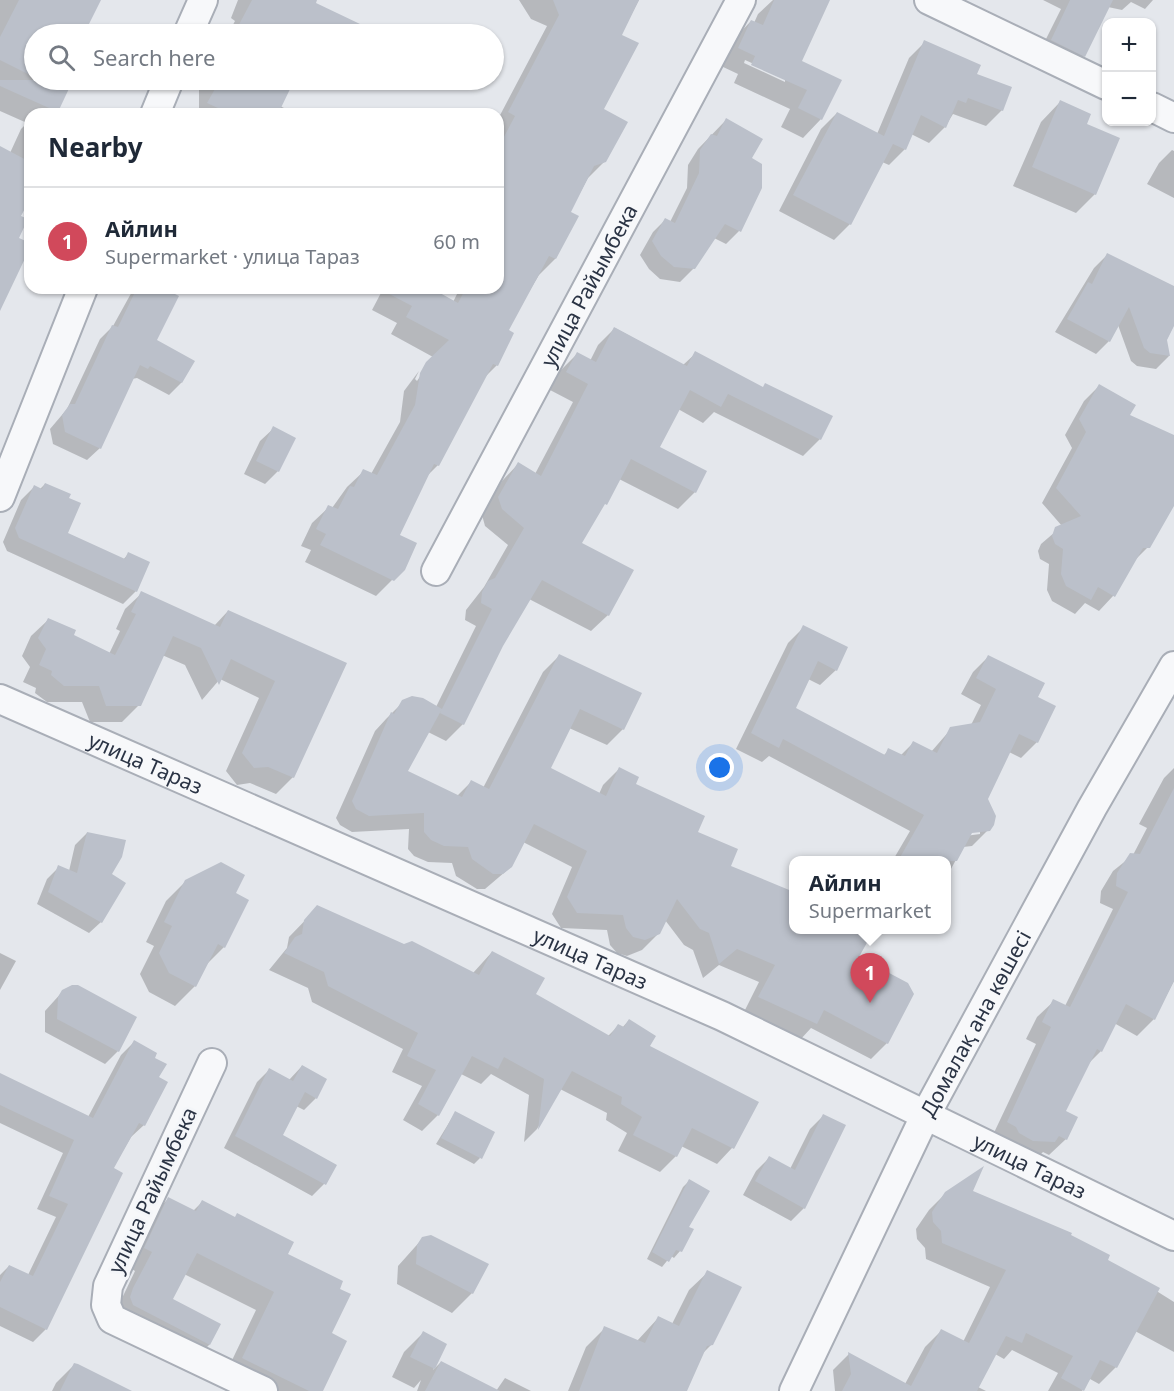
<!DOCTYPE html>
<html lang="en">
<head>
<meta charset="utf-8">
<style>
	body { margin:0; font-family:"Noto Sans",sans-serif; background:#f2f2f3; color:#1f2937 }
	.controls { position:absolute; right:18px; top:18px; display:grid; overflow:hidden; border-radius:12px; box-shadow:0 2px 4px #0004 }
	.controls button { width:54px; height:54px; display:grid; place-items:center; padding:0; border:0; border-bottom:2px solid #e0e1e3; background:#fff; color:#1f2937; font:30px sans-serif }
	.you { position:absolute; left:720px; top:768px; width:21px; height:21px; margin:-15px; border:4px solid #fff; border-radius:50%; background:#1a73e8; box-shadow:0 0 0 9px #1a73e833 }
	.badge { display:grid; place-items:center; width:39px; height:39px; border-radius:50%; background:#d1495b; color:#fff; font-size:20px; font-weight:700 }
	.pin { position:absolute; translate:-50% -50px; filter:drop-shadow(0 2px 3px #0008) }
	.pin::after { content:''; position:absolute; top:32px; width:21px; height:18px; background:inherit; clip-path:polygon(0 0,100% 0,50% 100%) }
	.popup { position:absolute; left:789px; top:856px; width:162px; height:78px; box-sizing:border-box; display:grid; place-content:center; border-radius:12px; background:#fff; filter:drop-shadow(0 2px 4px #0005); font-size:20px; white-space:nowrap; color:#747a83 }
	.popup b { font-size:22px; color:#1f2937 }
	.popup::after { content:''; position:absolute; left:50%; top:100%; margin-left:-12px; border:12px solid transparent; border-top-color:#fff }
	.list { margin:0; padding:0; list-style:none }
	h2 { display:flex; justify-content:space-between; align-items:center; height:78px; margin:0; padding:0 24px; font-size:26px }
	h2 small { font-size:20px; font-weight:400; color:#747a83 }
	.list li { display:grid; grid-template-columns:39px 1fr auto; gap:18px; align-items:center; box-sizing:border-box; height:108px; padding:0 24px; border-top:2px solid #e0e1e3 }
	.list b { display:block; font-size:22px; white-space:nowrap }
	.list p { margin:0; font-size:20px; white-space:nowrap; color:#747a83 }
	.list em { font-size:20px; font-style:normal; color:#747a83 }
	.icon { flex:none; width:33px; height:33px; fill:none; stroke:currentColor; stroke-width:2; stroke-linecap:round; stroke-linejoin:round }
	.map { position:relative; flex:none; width:1174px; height:1391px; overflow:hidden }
	.search { position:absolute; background:#fff; box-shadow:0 2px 4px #0004; left:24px; top:24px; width:480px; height:66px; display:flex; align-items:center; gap:15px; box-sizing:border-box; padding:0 21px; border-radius:33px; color:#747a83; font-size:22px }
	.panel { position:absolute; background:#fff; box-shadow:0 2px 4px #0004; left:24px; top:108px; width:480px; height:186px; border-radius:18px }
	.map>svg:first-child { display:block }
	.shadow { fill:#0003; fill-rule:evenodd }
	.building { fill:#bbc0ca }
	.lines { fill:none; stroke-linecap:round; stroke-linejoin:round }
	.street-casing { stroke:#a9aeb7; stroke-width:32 }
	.street { stroke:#f7f8fa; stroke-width:28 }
	.labels { text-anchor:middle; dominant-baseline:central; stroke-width:6; stroke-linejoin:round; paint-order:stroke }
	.street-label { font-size:21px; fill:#2b3445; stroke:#f4f6f9 }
</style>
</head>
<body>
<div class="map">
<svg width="1174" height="1391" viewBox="0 0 1174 1391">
	<rect width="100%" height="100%" fill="#e4e7ec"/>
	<!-- shadow -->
	<path class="shadow" d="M0,0H100L88,24L95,28L91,34H34V80H71L55,114H30V196L19,216L17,239L30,245L0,292V148L10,153L21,129L27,123L0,111Z
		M238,0H307L358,25L353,34H228L235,21L231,18Z
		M519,0H639L620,36L602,109L605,161L588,178L569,213L555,259L539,275L506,330L497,365L484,378L438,465L426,477L398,535L403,569L376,596L305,562L311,550L301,546L312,523L329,507L332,508L347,487L364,471L371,474L400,422L404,391L419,371L415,379L417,381L433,357L391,334L397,323L372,310L383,289L428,288L453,302L460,288H498V119L547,26L531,19Z
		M773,0H821L800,61L821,119L803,138L781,127L790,109L734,83L738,74L721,66L733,40L751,21L754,23L758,14ZM745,60L785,78V82L744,63Z
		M1043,0H1153L1145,9L1131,2L1122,10L1108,7L1084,56L1071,69L1039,53L1061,9Z
		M925,42L975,75L1002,110L986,126L953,114L945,127L929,143L911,134L905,149L889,165L882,162L850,224L834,240L779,211L821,129L837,113L877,134L909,58Z
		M203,80H274L289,87L280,106L296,114H196L199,108V88Z
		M1060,102L1085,125L1095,194L1076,213L1013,186L1041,122Z
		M726,120L750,159L739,231L726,244L714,238L694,268L680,282L660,279L649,269L640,255L653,232L666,219L670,222L687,188L688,165L698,149Z
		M1172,150L1174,151V198L1147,184L1159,163Z
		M1107,255L1174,288V323L1166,339L1169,356L1156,369L1137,366L1131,361L1118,325L1109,341L1096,354L1055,332L1094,268Z
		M134,288H159L155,341L193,361L181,383L169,395L137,378L132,379L100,448L87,460L53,444L50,429L67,409L100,339L113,326Z
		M615,328L683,365L696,353L820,439L803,456L714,412L703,423L678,409L658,447L695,492L678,509L619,479L580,543L608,615L591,631L529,599L502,645L463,724L446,741L428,732L406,771L457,796L471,782L483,788L543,672L559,656L623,729L607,745L569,728L549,768L599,794L603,785L619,769L634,785L696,833L794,930H865L857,958L887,1043L871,1059L811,1028L800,1040L743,1014L759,982L719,965L703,978L693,950L684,945L665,920L659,933L642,950L627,956L617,953L610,945L607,930L561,928L552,914L572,867L523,842L511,867L485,889H477L456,876L452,863L428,862L414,856L408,849L409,829L352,832L340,825L336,818L375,731L386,719L403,702L436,707L476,626L465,620L466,610L484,587L508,545L485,526L482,515L502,481L518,464L535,474L573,402L550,390L560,371L577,354L590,361L598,345Z
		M1099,386L1128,416L1174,437V493L1148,547L1133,562L1113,596L1099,611L1085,603L1075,614L1052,601L1047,590L1049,564L1040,559L1038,551L1041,544L1062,526L1042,503L1072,448L1065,435L1084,401Z
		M274,428L278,471L265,484L244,474L260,441Z
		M45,484L67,499L66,534L123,560L128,554L136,591L123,604L7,551L3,542L21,500L34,487L40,489Z
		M142,593L214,626L228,611L345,664L293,777L276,794L250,783L237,785L226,771L259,698L220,679L202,700L185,665L162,655L139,705L122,722H90L82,702H47L35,693L36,688L23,682L30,667L22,656L31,636L48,620L72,636L109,654L120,631L116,629L125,609Z
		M804,627L836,670L820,685L808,679L794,708L883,756L889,750L900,756L913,743L931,752L951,729L971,725L981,705L961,694L973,672L988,657L1036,698L1037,742L1021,758L1009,752L987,799L988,830L972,846L963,847L946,878V860H893L910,831L769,756L762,762L736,749L788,643ZM980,831V834L965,836L964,833Z
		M1174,768V981L1154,1019L1137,1036L1114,1023L1101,1051L1088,1064L1064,1112L1066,1139L1049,1155L1043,1152L1037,1158L991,1139L1036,1044L1026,1039L1037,1017L1054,1001L1065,1006L1113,909L1100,903L1101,891L1113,871L1133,855L1147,828L1139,824L1164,778Z
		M87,833L109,875L101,922L89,933L37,904L47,879L59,867L69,871L75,845Z
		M186,881L234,894L224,947L205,966L195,986L175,1006L149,992L140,974L154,946L146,942L166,901Z
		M318,907L404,946L473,973L492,952L534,995L607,1037L618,1026L622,1028L629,1020L648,1047L757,1103L732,1148L717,1164L681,1146L676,1156L660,1172L618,1151L627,1133L606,1120L607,1113L560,1089L537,1129L524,1142L529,1095L491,1074L481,1084L461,1074L438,1115L422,1131L403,1120L422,1086L392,1072L403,1049L312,1002L308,988L269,970L287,948L289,937Z
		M0,953L16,961L0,990Z
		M63,991L118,1051L105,1064L45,1032V1011Z
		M134,1042L153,1059L157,1078L144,1125L131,1137L112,1169L46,1329L33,1342L0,1326V1275L9,1266L28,1275L56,1217L37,1209L63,1153L0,1123V1075L88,1117L121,1055Z
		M302,1066L316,1098L304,1110L296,1106L281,1136L335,1165L324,1184L312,1196L224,1148L257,1082L269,1070L289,1080Z
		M455,1113L480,1158L474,1164L436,1144Z
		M823,1116L804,1208L791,1221L743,1195L756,1171L769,1158L790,1169L810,1129Z
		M689,1181L687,1228L680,1251L674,1258L671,1256L662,1267L647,1259L683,1187Z
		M971,1192L1069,1236L1174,1302V1352L1135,1331L1116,1367L1099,1384L1090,1379L1082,1391H1048L1058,1373L1012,1350L1004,1359L995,1354L978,1387L986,1391H835L833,1370L849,1354L905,1384L925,1347L941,1331L963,1342L990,1287L926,1259L925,1248L917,1239L916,1229L929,1210L946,1193Z
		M168,1199L193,1211L202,1202L286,1254L321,1391H254L224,1377L256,1310L184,1274L171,1300L219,1325L209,1345L191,1363L113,1317L135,1271L127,1266L150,1217Z
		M423,1238L472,1293L452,1313L397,1284L398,1266Z
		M708,1272L712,1344L702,1354L685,1391H568L586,1347L605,1328L637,1341L659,1317L672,1324L689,1290Z
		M423,1333L445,1345L433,1370L441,1362L496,1391L505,1378L531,1391H417L421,1380L414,1388L392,1377L404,1352Z
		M74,1365L129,1391H52L56,1383Z"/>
	<!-- building -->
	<path class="building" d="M19,0H101L84,34H34V77L0,60V37Z
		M252,0H317L316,3L381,34H324L304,25L299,34H234Z
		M553,0H639L622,35L639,43L604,109L628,122L606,162L594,166L571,212L579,216L556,259L549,256L509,330L514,333L498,366L493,364L439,466L434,464L400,535L417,543L405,570L394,581L320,545L326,534L316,529L328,505L338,509L350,486L354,487L363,469L377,475L415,405L420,373L426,362L449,340L406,317L412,306L378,288H431L458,303L466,288H498V148L515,116L508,112L559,15Z
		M774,0H830L802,61L842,80L822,120L798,108L807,90L751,65L755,56L738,48L751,20L763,25Z
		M1070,0H1113L1085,57L1051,40Z
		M924,40L981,65L977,74L1012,87L1003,111L968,98L966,103L958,100L946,128L921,115L906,150L893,144L851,225L793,195L837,112L884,136Z
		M0,80H73L58,112L0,86Z
		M220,80H277L291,87L278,114H231L207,103Z
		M1060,100L1091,114L1087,124L1120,138L1096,195L1032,167Z
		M726,118L763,139L752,158L762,164V188L741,232L725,224L695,269L674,267L661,256L652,241L665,218L675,223L699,173L700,150L711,134L717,136Z
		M0,146L30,162V199L21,216L28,219L19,238L30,243V248L0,311Z
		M1107,253L1174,286V326L1167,340L1170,356L1150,353L1144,348L1129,307L1110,342L1067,319L1088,282L1092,284Z
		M137,288H163L179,296L157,340L195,361L182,383L150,366L148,369L140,365L101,449L65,432L62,415L70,404H75L112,325L118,327Z
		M614,327L687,366L695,351L763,387L765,383L833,416L821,440L728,394L721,407L690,390L660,447L707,471L696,493L631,459L607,505L605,504L582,543L634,570L609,616L542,580L503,646L464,725L440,713L492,609L481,603L482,592L488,581L495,578L524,528L502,509L498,497L518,462L541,476L588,384L566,372L577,352L596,362Z
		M1099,384L1136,405L1130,415L1174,435V506L1150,548H1143L1115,597L1098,587L1091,600L1066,586L1061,574L1063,549L1055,544L1052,536L1055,527L1081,516L1056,488L1086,432L1079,419Z
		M273,426L296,438L279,472L256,461Z
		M45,483L71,494L69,498L81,503L68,533L125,559L128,552L150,562L137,592L19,538L15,528L34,485L42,489Z
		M141,591L220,627L228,610L347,663L294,778L268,767L254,768L242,753L275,681L231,659L219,685L201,648L173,636L141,706H106L99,686H64L51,675L52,671L39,665L46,649L38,638L48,618L76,630L74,635L115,655L136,614L131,612Z
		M803,625L848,647L837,671L818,661L796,708L885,755L888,748L905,756L913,741L937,753L950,727L980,722L996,689L976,678L988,655L1045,683L1038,697L1056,706L1038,743L1019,734L988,799L996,816L994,825L990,831L972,833L957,861H898L924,815L783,739L779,748L751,733Z
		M559,654L642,693L624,730L580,709L551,768L606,796L619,767L639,777L636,784L705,816L698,832L738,849L731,866L794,892V930H874L859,957L908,983L914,994L888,1044L824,1010L817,1024L758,997L775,965L737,949L719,964L709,933L700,929L677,899L660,934L645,940L633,937L626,928L623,915L577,913L567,897L587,851L534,824L512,867L503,874H493L472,859L468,847L444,846L431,840L424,832V813L369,816L356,809L352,801L391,712L394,714L402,700L412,696L423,698L442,709L408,771L462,797L471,780L489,789Z
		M1174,788V981L1155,1020L1126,1004L1102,1052L1097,1049L1066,1111L1078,1117L1067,1140L1059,1136L1055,1142L1033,1141L1019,1133L1016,1127L1007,1122L1051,1027L1042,1022L1053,999L1070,1007L1128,892L1116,886L1117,873L1130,853L1140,854Z
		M87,832L126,840L122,857L112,874L126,883L102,923L48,892L58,865L77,873Z
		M221,862L245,875L236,893L249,900L225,948L218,944L196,987L169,973L159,953L172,926L164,922L185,880Z
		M317,905L404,944L412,941L479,975L492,951L545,978L536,994L610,1036L618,1024L624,1027L629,1019L656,1036L650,1046L759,1102L734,1149L692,1128L677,1157L633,1135L642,1117L621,1104L622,1097L572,1071L538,1130L544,1079L504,1057L498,1069L472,1056L439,1116L418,1104L436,1070L407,1056L418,1033L328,986L324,972L284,953L295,937L302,934L304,920Z
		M72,985H78L137,1017L119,1052L57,1019L58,997L62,990Z
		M134,1040L157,1053L155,1058L167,1064L159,1077L168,1082L145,1126L139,1123L114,1168L123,1173L47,1330L0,1307V1282L9,1265L33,1276L68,1204L49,1196L74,1140L0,1105V1073L93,1118Z
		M302,1065L327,1079L317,1099L305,1092L283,1135L337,1165L326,1185L235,1136L269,1068L293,1081Z
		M455,1111L495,1132L482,1159L441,1138Z
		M823,1114L846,1125L805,1209L755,1181L769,1156L795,1170Z
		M984,1166L973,1191L1072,1233L1071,1235L1110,1255L1108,1260L1160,1288L1117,1368L1100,1360L1084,1391L1061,1378L1073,1356L1026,1333L1022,1343L1006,1336L977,1391H842L851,1374L848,1352L911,1386L941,1329L969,1343L1006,1270L942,1243L941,1231L933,1222L932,1212L945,1192Z
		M689,1179L710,1191L689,1227L694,1229L682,1252L676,1250L669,1262L652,1252Z
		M168,1197L196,1211L202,1200L235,1217L237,1213L294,1242L288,1254L343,1281L340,1289L351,1294L332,1333L347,1341L323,1391H309L242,1358L274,1292L197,1253L173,1299L221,1324L210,1345L133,1305L130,1297L133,1288L152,1252L144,1248Z
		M431,1235L489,1264L473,1294L416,1264L417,1245L422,1237Z
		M707,1270L742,1287L713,1345L707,1346L687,1391H579L604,1326L645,1343L658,1316L679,1326Z
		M423,1331L447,1344L435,1369L410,1357Z
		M441,1361L500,1391H425Z
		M74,1363L78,1364L132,1391H60Z"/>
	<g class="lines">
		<!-- street casing -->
		<g class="street-casing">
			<g id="street">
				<path d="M929,0L1106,85"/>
				<path d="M188,34L203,0"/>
				<path d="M1152,107L1174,118"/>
				<path d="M155,114L169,80"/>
				<path d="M0,497L83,288"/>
				<path id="s1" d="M436,571L741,0"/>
				<path id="s2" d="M0,699L722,1016L1174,1236"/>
				<path d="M212,1063L108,1286L106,1305L112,1319L263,1391"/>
				<path id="s3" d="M794,1391L925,1116L1092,808L1174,666"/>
			</g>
		</g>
		<!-- street -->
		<use href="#street" class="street"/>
	</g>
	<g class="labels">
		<!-- street labels -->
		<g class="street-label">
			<text stroke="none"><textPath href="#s1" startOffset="324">улица Райымбека</textPath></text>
			<text stroke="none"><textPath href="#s2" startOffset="159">улица Тараз</textPath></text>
			<text stroke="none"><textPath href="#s2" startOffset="645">улица Тараз</textPath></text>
			<text stroke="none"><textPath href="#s3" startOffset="410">Домалақ ана көшесі</textPath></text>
			<text stroke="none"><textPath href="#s2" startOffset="1131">улица Тараз</textPath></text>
			<text transform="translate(152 1190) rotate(-65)">улица Райымбека</text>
		</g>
	</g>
</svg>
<div class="controls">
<button>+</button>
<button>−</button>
</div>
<div class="you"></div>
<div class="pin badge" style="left:870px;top:1003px">1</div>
<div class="popup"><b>Айлин</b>Supermarket</div>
<div class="search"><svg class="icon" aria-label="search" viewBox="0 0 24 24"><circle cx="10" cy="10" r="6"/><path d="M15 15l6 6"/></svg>Search here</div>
<section class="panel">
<h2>Nearby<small></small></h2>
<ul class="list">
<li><span class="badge">1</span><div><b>Айлин</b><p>Supermarket · улица Тараз</p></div><em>60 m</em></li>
</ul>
</section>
</div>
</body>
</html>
